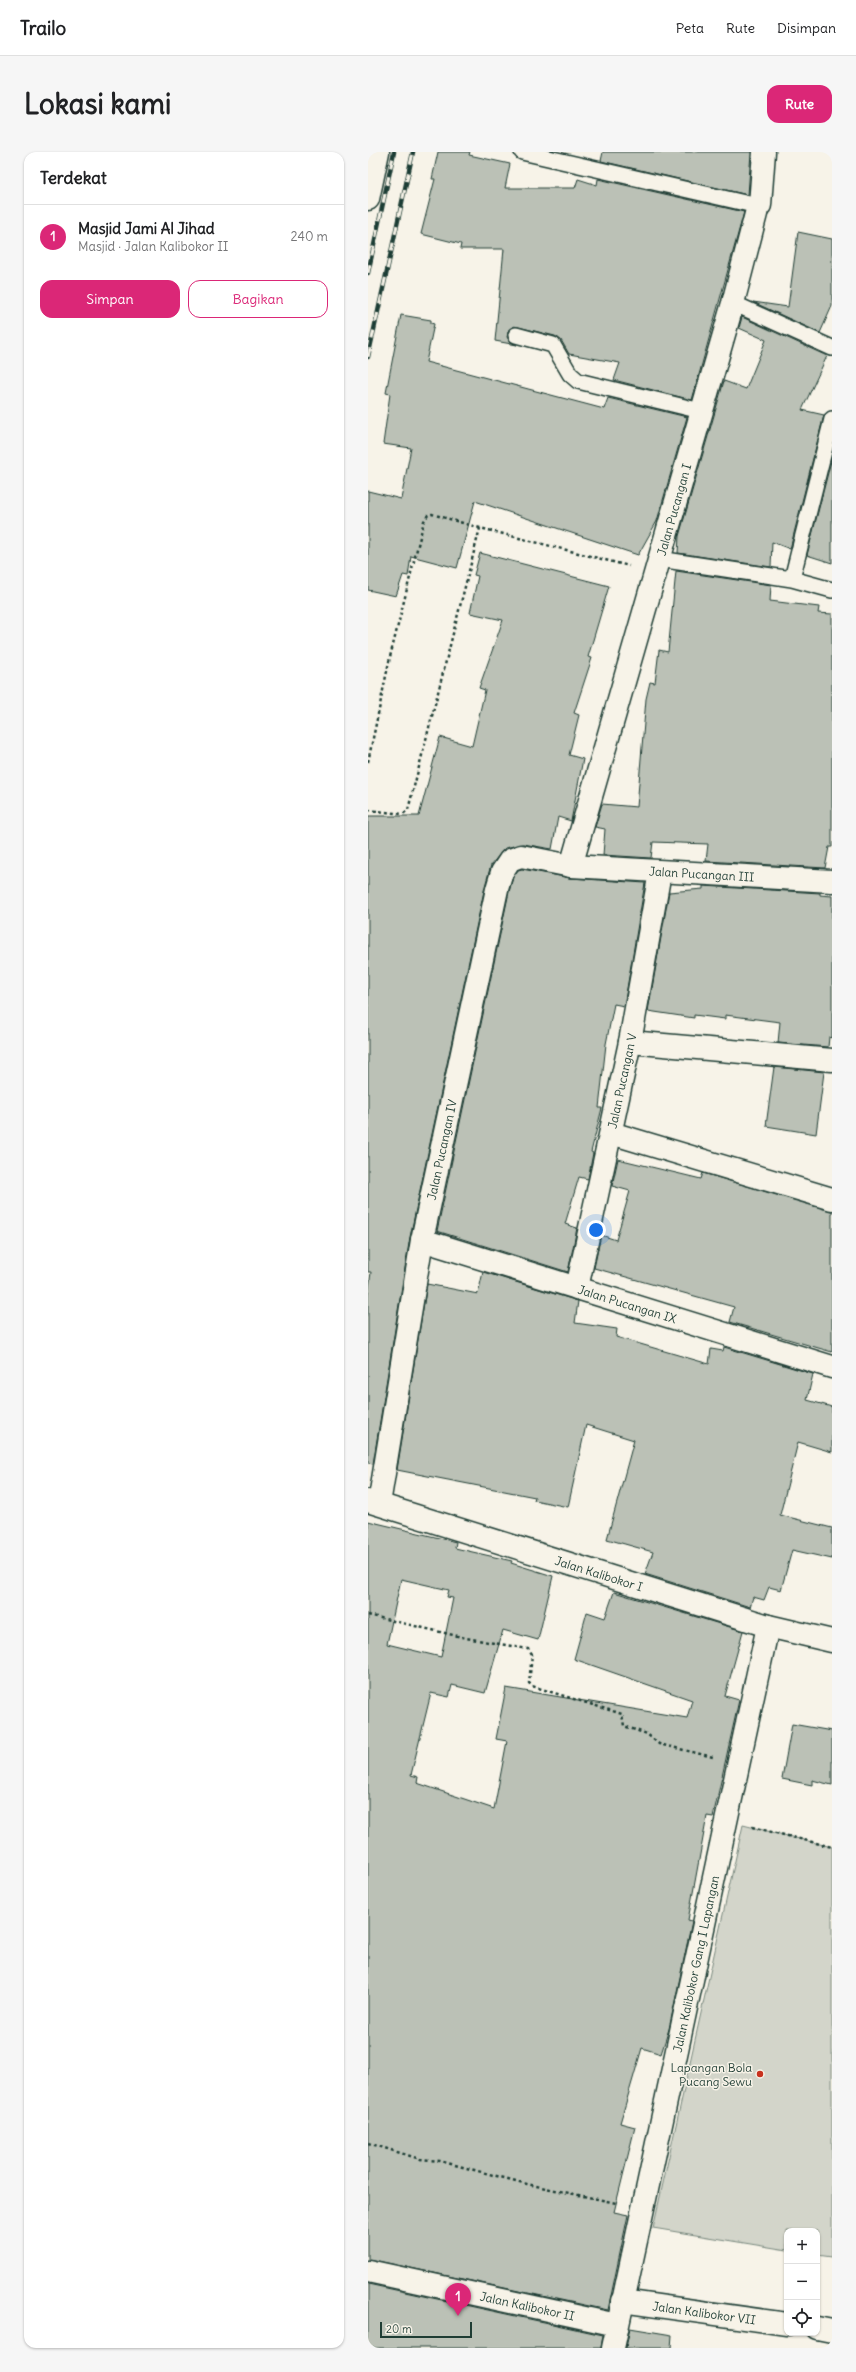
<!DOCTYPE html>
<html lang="id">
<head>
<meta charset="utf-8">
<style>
	body { margin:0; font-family:Delius,sans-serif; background:#f6f6f6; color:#202124 }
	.controls { position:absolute; right:12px; bottom:12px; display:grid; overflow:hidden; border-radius:8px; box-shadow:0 1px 3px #0004 }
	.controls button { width:36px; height:36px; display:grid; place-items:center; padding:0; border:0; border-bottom:1px solid #e0e0e0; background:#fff; color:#202124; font:20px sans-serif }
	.scale { position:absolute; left:12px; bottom:10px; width:92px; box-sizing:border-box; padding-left:4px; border:2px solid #1f3d34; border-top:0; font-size:11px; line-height:14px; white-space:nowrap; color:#1f3d34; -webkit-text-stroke:3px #f7f3e8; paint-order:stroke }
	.you { position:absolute; left:228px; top:1078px; width:14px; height:14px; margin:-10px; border:3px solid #fff; border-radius:50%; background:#1a73e8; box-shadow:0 0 0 6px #1a73e833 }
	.badge { display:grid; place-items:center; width:26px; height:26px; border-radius:50%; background:#db2777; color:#fff; font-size:13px; font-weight:700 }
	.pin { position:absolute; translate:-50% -33px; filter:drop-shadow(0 1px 2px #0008) }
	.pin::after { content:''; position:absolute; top:21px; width:14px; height:12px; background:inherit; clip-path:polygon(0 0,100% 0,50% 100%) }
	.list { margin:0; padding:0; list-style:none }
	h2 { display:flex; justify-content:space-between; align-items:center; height:52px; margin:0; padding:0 16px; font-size:17px }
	h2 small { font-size:13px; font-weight:400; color:#757577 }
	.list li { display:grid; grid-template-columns:26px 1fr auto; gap:12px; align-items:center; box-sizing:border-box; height:64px; padding:0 16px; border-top:1px solid #e0e0e0 }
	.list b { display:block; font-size:15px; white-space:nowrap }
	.list p { margin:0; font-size:13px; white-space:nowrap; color:#757577 }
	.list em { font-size:13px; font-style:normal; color:#757577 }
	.actions { display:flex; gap:8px; padding:12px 16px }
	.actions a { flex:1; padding:9px 0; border:1px solid #db2777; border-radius:12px; text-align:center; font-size:14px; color:#db2777 }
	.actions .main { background:#db2777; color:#fff }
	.icon { flex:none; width:22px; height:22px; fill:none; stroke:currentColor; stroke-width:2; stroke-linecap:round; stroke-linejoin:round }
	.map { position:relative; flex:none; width:464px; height:2196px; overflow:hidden; border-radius:12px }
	header { display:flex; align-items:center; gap:24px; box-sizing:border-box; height:56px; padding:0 20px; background:#fff; border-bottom:1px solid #e0e0e0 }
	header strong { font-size:19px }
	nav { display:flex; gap:22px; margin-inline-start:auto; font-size:14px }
	.intro { display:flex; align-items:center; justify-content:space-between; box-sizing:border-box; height:96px; padding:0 24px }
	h1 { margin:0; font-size:28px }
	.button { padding:10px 18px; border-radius:12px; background:#db2777; color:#fff; font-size:14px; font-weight:700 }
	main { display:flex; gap:24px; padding:0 24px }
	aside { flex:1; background:#fff; border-radius:12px; box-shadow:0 1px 3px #0004 }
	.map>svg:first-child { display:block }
	.green { fill:#d3d5ca; stroke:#79897f }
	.building { fill:#bbc1b6; stroke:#1f3d34; fill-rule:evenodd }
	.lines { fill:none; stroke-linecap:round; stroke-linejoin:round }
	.service-casing { stroke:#1f3d34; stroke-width:18 }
	.minor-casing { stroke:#1f3d34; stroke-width:25 }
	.tertiary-casing { stroke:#1f3d34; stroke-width:25 }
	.path { stroke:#1f3d34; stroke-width:2.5; stroke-dasharray:3 3; stroke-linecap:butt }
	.service { stroke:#f7f3e8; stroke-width:15 }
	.minor { stroke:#f7f3e8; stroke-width:22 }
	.tertiary { stroke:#f7f3e8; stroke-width:22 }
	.rail-casing { stroke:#1f3d34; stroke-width:4.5 }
	.rail { stroke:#f7f3e8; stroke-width:3; stroke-dasharray:9; stroke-linecap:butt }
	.poi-dot { fill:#c8321e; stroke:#f7f3e8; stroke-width:1.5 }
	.labels { text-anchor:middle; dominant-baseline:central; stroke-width:3; stroke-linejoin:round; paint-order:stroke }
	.street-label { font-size:12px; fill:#1f3d34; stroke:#f7f3e8 }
	.poi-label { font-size:12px; fill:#1f3d34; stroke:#f7f3e8; text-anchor:end }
</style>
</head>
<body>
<header>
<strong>Trailo</strong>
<nav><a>Peta</a><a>Rute</a><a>Disimpan</a></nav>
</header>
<div class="intro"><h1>Lokasi kami</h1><a class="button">Rute</a></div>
<main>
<aside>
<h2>Terdekat<small></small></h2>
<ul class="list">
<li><span class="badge">1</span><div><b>Masjid Jami Al Jihad</b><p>Masjid · Jalan Kalibokor II</p></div><em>240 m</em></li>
</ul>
<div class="actions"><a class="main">Simpan</a><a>Bagikan</a></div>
</aside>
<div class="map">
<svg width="464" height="2196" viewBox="0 0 464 2196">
	<rect width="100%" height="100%" fill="#f7f3e8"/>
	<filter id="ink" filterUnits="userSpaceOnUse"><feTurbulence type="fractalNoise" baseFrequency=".025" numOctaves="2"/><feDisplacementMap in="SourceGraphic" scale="8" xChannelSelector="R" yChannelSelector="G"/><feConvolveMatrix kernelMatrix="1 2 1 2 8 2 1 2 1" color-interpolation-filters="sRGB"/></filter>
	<g filter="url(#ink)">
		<!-- green -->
		<path class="green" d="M375,1673L464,1695V2105L449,2103V2079H419V2098L285,2076Z"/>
		<!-- building -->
		<path class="building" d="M70,0H102L101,3L142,12L137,36H207L210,27L229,33L230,27L376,60L324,248L246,228L252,211L201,202L193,188L187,184L146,174L141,177L139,185L142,190L149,193L127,189L136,97H92L93,92L53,82L67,27H64Z
			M235,0H383L380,43L233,9Z
			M430,80L464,87V154L452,181L385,150L420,155Z
			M33,163L63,168V171L66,172L58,210L236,257L240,246L319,265L289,369L270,403L107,349L89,416L43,404L40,424L35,423L28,444L0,438V339L33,347L43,296L15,292L22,242L18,241Z
			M374,165L459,204L434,258L456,263L422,397L404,390L403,415L310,401L311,384L356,229L378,237L398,188L371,176Z
			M464,305V411L439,403Z
			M112,401L241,434L220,505L224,506L206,561L211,563L201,603L215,607L203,669L190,665L184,697L155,692L137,696L123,713L117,734L42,1085L5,1312L0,1311V1144L3,1120H0V664H51L72,585L104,594L117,538L111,536L135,468L102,461L110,424L106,423Z
			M308,419L403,433L402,449L451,455L450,461L464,462V695H461L457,716L338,709L340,692L285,690L283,706L235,703L237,677L227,675L234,652L269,655L278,547L282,530L287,531L291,498L300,500Z
			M154,717L202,726L277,731L256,854L246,852L238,892L231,956H234L223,1000L225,1001L220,1027L211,1025L197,1072L209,1076L200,1120L69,1079L141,740L145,725L150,718Z
			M335,734L452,741V743L464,744V886L461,885L460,895L410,891L412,870L357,863V867L326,863V866L280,859L301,740L335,737Z
			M406,915L456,920L448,982L398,974Z
			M250,1007L333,1027L335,1021L464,1059V1200L362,1170L366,1155L226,1116L233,1083L248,1088L262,1039L244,1034Z
			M115,1120L210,1149L207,1171L249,1177L248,1185L341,1212L343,1197L355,1199L356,1195L445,1222L439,1248L464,1255V1300L430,1290L412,1363L464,1376V1407L424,1398L413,1438L401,1435L396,1448L385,1445L382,1455L277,1422L285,1400L239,1387L266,1288L218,1273L200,1355L166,1348L167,1345L29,1318L59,1132L110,1142Z
			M0,1369L88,1390L87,1396L144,1409L143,1411L185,1424L170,1488L135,1478L117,1541L84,1533L81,1545L63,1541L43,1623L50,1625L49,1631L126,1657L139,1589L128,1587L138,1536L319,1566L324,1548L206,1507L219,1460L237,1466L246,1440L375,1479L357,1544L371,1548L345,1665L339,1664L320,1768L324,1769L301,1877L293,1902L274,1896L252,1971L267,1975L246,2060L260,2063L240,2158L0,2107ZM33,1427L81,1438L79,1445L85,1446L73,1505L19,1492Z
			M424,1572L464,1579V1633L444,1628V1633L414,1627Z
			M0,2132L235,2183L233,2196H0Z
			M262,2176L304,2183L303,2196H258Z"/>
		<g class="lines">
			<!-- service casing -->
			<g class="service-casing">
				<path id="service" d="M154,0L390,54
					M365,151L464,196
					M148,183L185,193L202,222L210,229L333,259
					M291,407L424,427L464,438
					M424,427L464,267"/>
			</g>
			<!-- minor casing -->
			<g class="minor-casing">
				<g id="minor">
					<path d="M0,47L10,0"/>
					<path id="s1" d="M203,714L365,151L390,54L392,53L396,0"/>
					<path d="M262,890L464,908"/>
					<path d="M243,981L464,1047"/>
					<path id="s2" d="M54,1088L464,1215"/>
					<path id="s3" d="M209,1136L262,890L292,720"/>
					<path id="s4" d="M11,1352L54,1088L129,737L134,720L142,708L153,704L203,714L464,729"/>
					<path id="s5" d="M0,2119L249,2173"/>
					<path id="s6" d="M254,2149L419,2172"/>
					<path d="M449,2176L464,2179"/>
					<path id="s7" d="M245,2196L400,1474"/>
				</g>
			</g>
			<!-- tertiary casing -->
			<g class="tertiary-casing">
				<g id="tertiary">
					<path id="s8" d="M0,1349L400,1474L464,1489"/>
				</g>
			</g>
			<!-- path -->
			<path class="path" d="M0,610L22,505L56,369L60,363L64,362L112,376
				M0,658L35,662L40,658L112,376L261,414
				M0,1463L98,1486L160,1497L164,1503L161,1531L164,1534L254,1562L256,1574L279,1582L291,1592L345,1605
				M384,1675L464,1695
				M0,1991L52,2007L72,2009L159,2032L248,2051"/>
			<!-- service -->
			<use href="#service" class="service"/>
			<!-- minor -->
			<use href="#minor" class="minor"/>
			<!-- tertiary -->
			<use href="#tertiary" class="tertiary"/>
			<!-- rail casing -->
			<g class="rail-casing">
				<path id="rail" d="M0,121L26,0
					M0,205L45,0"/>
			</g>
			<!-- rail -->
			<use href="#rail" class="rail"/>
		</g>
	</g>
	<!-- markers -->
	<circle class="poi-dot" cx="392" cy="1922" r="4"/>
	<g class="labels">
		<!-- street labels -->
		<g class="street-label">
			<text stroke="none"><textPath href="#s1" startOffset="371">Jalan Pucangan I</textPath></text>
			<text stroke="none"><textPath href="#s4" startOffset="852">Jalan Pucangan III</textPath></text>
			<text stroke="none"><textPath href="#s3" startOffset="212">Jalan Pucangan V</textPath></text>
			<text stroke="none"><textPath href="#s4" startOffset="360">Jalan Pucangan IV</textPath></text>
			<text stroke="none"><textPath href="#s2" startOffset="215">Jalan Pucangan IX</textPath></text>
			<text stroke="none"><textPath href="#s8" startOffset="242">Jalan Kalibokor I</textPath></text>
			<text stroke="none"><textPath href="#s7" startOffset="393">Jalan Kalibokor Gang I Lapangan</textPath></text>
			<text stroke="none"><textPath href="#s5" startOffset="163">Jalan Kalibokor II</textPath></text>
			<text stroke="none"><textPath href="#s6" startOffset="83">Jalan Kalibokor VII</textPath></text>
		</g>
		<!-- poi labels -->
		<g class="poi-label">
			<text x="384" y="1915">Lapangan Bola<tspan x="384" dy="14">Pucang Sewu</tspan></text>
		</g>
	</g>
</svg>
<div class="controls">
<button>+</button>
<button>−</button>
<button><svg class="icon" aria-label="locate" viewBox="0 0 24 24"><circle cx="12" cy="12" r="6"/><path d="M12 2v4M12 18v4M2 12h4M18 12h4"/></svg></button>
</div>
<div class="scale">20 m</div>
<div class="you"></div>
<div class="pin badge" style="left:90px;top:2164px">1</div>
</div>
</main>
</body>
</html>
